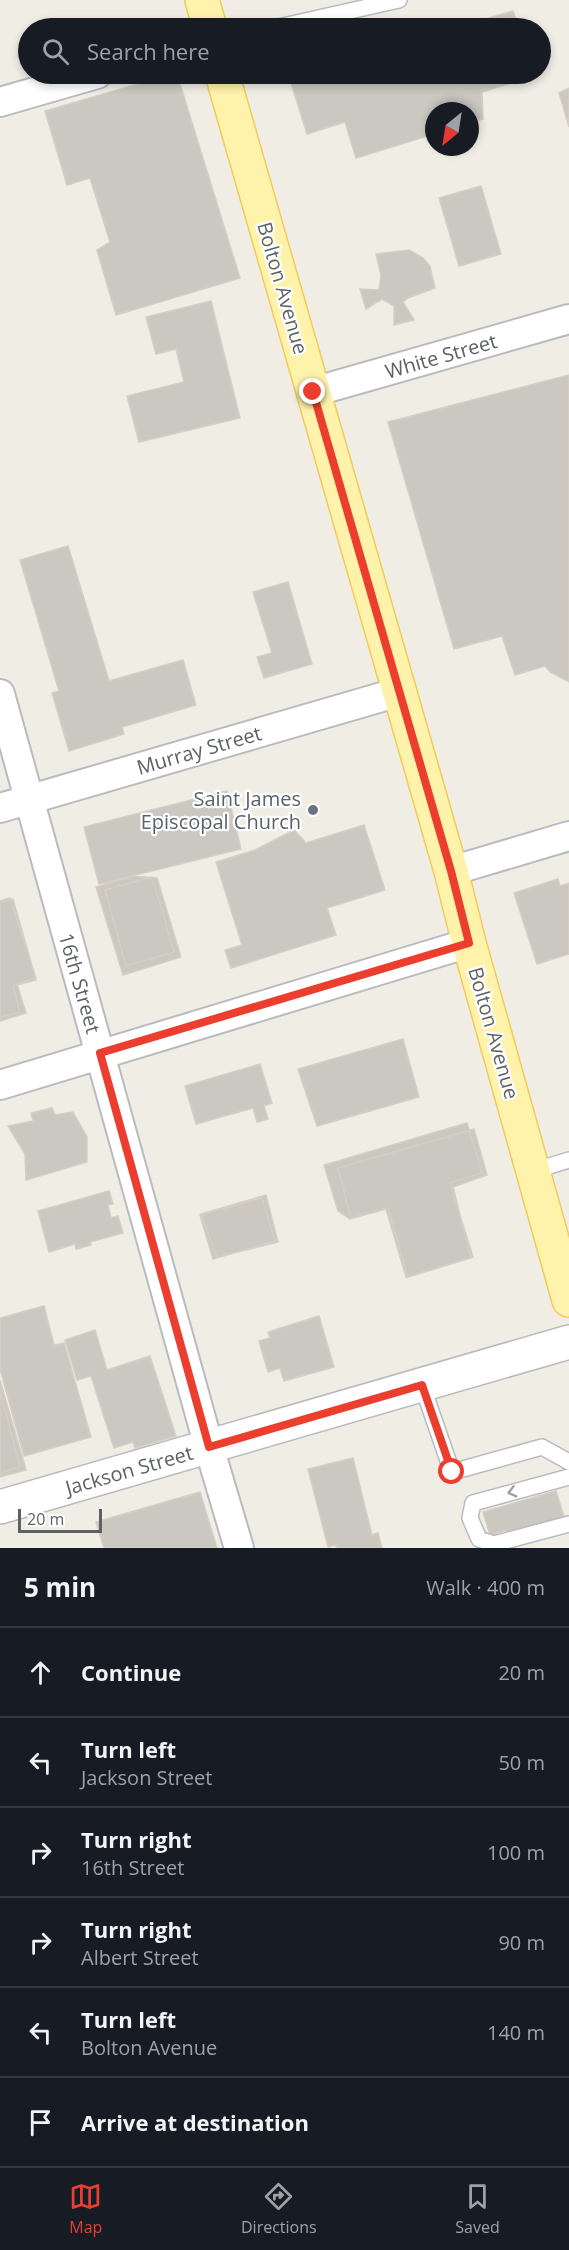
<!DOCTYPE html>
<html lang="en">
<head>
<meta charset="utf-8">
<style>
	body { margin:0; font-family:"Open Sans",sans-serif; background:#20242c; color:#f1f3f6 }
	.compass { position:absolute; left:425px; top:102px; width:54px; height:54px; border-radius:50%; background:#171b24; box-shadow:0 3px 9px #0003; rotate:210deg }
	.scale { position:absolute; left:18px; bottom:15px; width:84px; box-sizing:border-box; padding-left:6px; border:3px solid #5d6166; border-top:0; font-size:16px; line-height:21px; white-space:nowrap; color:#5d6166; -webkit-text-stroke:4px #fff; paint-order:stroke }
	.stop { position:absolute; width:18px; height:18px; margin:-14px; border:4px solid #ec3e2f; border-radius:50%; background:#fff }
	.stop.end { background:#ec3e2f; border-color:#fff; box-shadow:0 2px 6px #0008 }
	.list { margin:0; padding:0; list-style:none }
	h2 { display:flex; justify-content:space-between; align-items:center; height:78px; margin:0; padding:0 24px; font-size:26px }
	h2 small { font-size:20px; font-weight:400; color:#9ea1a6 }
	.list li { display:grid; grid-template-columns:39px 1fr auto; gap:18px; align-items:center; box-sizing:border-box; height:90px; padding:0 24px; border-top:2px solid #363941 }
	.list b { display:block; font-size:22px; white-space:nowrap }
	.list p { margin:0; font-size:20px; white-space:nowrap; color:#9ea1a6 }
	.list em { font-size:20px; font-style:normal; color:#9ea1a6 }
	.icon { flex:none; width:33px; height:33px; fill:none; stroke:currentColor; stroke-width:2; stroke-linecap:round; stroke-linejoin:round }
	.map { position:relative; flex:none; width:569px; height:1548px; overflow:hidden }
	.search { position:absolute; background:#171b24; box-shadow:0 3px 9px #0003; left:18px; right:18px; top:18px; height:66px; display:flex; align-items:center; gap:15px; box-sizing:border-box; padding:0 21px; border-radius:33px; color:#9ea1a6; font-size:22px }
	.sheet { height:618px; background:#171b24 }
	nav { display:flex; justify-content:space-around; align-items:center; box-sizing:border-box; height:84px; border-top:2px solid #363941; background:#171b24; font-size:16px; color:#9ea1a6 }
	nav a { display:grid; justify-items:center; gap:3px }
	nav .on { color:#ec3e2f }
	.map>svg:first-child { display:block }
	.building { fill:#cbc8c2; stroke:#d5cfc3; stroke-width:1.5 }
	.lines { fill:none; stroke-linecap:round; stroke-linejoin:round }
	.lane-casing { stroke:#b8bbbf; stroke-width:18 }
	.street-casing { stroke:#b8bbbf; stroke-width:32 }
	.secondary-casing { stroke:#b7babf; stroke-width:36 }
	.primary-casing { stroke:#f4c95a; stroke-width:36 }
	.lane { stroke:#fff; stroke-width:15 }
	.street { stroke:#fff; stroke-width:28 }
	.secondary { stroke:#fff; stroke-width:33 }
	.primary { stroke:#fff2ab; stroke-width:33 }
	.oneway { stroke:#9ea0a3 }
	.route { stroke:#ec3e2f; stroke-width:8 }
	.worship-dot { fill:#6b7280; stroke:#fff; stroke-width:2 }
	.labels { text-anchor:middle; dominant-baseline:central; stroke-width:4.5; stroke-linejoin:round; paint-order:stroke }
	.street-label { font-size:20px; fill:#5d6166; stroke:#fff }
	.worship-label { font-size:20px; fill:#5b616d; stroke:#fff; text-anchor:end }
</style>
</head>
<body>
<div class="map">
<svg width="569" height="1548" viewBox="0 0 569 1548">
	<rect width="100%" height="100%" fill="#f0ede5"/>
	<!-- building -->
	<path class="building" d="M513,11L519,28H455Z
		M172,74H177L240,278L116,315L97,250L110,242L90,178L67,185L45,111Z
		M309,74H533L534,76L482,92L483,119L470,123V111H434V134L356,158L345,122L307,134L290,80Z
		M569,88V127L559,93Z
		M481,186L501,254L459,266L439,198Z
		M409,250L423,258L430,266L435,288L408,298L403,302L414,320L394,325V306L382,299L366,309L360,289L379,290L381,275L376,254Z
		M211,301L240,418L139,442L127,396L184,382L176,349L156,354L146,317Z
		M569,375V682L550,672L545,666L515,675L502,636L454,649L388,422Z
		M68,546L109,681L183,660L196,705L122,727L124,734L69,751L52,693L59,691L20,560Z
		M288,582L312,664L264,678L257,657L272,653L253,592Z
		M227,791L241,849L99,884L84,827Z
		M364,825L385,890L327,908L336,935L231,968L225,950L242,945L216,862L255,850L294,830L306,843Z
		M133,876L157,878L181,957L123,975L96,887Z
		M152,877L174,952L126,966L105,890Z
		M558,879L560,886L569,883V954L537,964L514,893Z
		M10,898L36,978L17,984L26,1013L0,1021V901Z
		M13,899L36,980L13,986L20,1012L0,1017V903Z
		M403,1039L419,1097L317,1126L298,1069Z
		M260,1064L272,1103L264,1106L268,1119L257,1122L253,1108L196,1124L185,1086Z
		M52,1108L55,1115L73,1112L87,1137V1162L26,1180L25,1154L8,1126L33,1121L31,1113Z
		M467,1123L482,1173L450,1183L473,1257L406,1277L386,1209L350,1219L338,1211L324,1165Z
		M474,1129L487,1175L453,1187L471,1258L408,1277L388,1208L351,1218L338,1168Z
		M109,1191L113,1204L108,1205L111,1218L118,1216L123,1233L90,1242L91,1245L76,1249L75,1244L49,1252L38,1211Z
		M266,1195L278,1242L217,1257L201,1214Z
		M262,1198L275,1241L213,1259L200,1215Z
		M44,1306L54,1345L64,1343L91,1437L24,1456L0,1369V1318Z
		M319,1316L334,1367L284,1381L280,1368L268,1372L259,1341L270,1338L268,1332Z
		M95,1330L107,1370L150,1356L176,1436L135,1448L133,1442L114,1448L91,1376L77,1380L65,1340Z
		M0,1380L26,1470L0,1477Z
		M0,1391L20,1467L0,1473Z
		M353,1458L372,1535L378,1533L382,1548H336V1545L328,1547L308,1469Z
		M556,1491L565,1520L509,1536L507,1530L490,1535L483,1512Z
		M200,1492L217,1548H104L96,1522Z"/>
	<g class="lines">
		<!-- lane casing -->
		<g class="lane-casing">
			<path id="lane" d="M274,28L399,0
				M533,1171L569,1160
				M422,1385L452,1472L542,1447L569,1462
				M569,1477L473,1503L470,1518L479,1539L494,1544L569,1524"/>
		</g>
		<!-- street casing -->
		<g class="street-casing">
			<path id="street" d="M0,102L97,74
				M313,392L569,319
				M0,694L209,1447L239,1548
				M0,808L399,692
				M451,871L569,836
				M0,1085L469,943"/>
		</g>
		<!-- secondary casing -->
		<g class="secondary-casing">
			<path id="secondary" d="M0,1507L569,1342"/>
		</g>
		<!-- primary casing -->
		<g class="primary-casing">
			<path id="primary" d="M202,0L210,28
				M222,74L451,871L469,943L569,1300"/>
		</g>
		<!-- lane -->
		<use href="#lane" class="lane"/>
		<!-- street -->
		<use href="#street" class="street"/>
		<!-- secondary -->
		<use href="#secondary" class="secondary"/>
		<!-- primary -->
		<use href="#primary" class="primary"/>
	</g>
	<!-- one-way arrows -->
	<defs><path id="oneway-chevron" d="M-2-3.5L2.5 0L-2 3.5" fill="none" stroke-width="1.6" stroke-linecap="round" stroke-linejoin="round" transform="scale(1.5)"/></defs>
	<use class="oneway" href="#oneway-chevron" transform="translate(512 1492) rotate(165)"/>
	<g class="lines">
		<!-- route -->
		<path class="route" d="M313,392L451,871L469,943L100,1053L209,1447L422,1385L452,1472"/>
	</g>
	<!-- markers -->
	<circle class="worship-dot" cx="313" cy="810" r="6"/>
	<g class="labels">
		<!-- street labels -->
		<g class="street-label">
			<text transform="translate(283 288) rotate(74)">Bolton Avenue</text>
			<text transform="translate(441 356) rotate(-16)">White Street</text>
			<text transform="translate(199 750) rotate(-16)">Murray Street</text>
			<text transform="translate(80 983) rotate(74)">16th Street</text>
			<text transform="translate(494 1033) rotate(74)">Bolton Avenue</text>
			<text transform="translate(129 1470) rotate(-16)">Jackson Street</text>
		</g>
		<!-- worship labels -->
		<g class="worship-label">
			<text x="301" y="798">Saint James<tspan x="301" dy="23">Episcopal Church</tspan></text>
		</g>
	</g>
</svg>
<svg class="compass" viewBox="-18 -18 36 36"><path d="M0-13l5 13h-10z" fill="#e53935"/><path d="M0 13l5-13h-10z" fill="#9ea1a6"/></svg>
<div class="scale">20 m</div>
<div class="stop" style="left:452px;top:1472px"></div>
<div class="stop end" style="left:313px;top:392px"></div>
<div class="search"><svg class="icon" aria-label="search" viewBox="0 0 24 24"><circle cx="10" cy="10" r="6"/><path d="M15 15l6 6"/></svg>Search here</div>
</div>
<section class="sheet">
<h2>5 min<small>Walk · 400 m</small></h2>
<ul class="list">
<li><svg class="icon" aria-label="ahead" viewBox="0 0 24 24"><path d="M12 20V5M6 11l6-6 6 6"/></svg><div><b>Continue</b></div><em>20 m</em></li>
<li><svg class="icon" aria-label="left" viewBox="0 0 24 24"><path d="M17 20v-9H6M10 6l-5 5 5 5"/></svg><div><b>Turn left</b><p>Jackson Street</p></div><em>50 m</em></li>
<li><svg class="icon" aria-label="right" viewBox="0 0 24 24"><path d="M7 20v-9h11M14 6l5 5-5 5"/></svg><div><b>Turn right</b><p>16th Street</p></div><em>100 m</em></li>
<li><svg class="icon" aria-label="right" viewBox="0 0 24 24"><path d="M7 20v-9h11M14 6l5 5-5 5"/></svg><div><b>Turn right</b><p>Albert Street</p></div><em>90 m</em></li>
<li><svg class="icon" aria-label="left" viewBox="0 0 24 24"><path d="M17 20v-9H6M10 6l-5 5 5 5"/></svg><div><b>Turn left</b><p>Bolton Avenue</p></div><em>140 m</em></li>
<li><svg class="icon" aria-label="arrive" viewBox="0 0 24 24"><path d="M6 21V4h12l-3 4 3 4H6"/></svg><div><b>Arrive at destination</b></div></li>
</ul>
</section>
<nav>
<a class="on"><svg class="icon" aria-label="map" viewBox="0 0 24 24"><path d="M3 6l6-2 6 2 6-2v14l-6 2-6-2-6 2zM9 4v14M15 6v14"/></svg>Map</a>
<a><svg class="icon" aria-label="directions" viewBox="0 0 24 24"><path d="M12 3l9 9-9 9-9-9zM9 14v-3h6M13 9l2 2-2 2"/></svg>Directions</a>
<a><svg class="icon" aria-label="saved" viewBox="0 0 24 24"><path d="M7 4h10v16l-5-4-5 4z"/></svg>Saved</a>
</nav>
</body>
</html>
